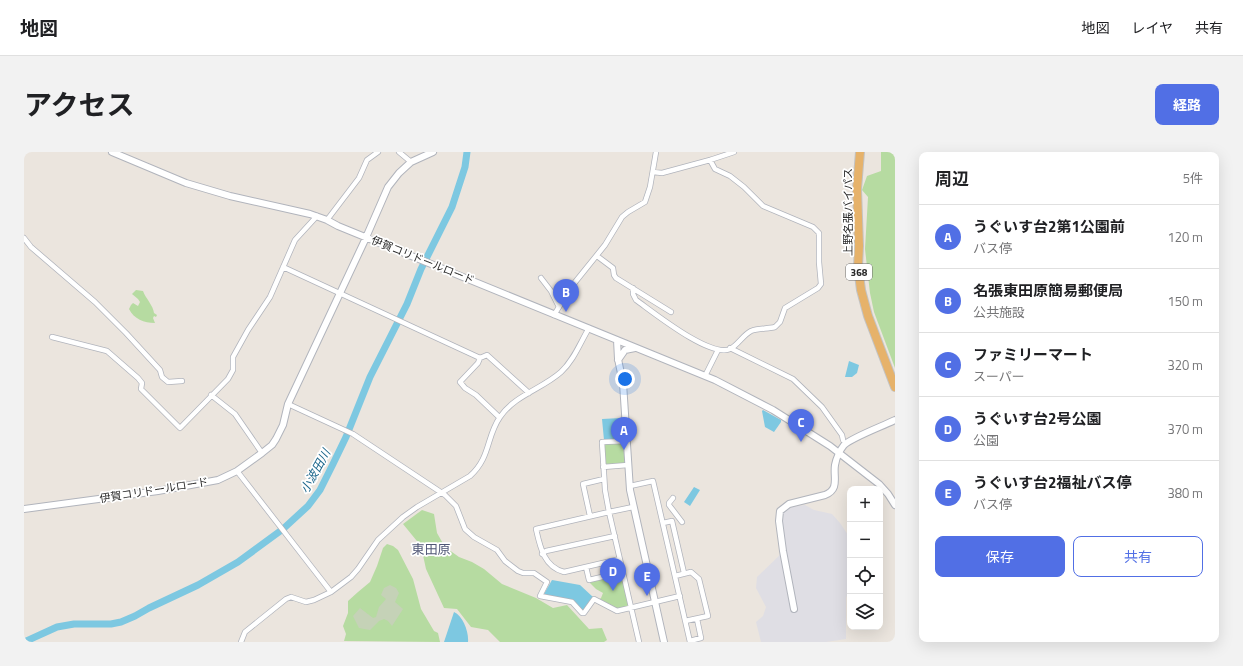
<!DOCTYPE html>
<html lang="ja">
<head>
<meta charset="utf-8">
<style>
	body { margin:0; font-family:"Titillium Web","Noto Sans JP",sans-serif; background:#f2f2f2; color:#202124 }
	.controls { position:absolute; right:12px; bottom:12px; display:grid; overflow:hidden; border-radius:8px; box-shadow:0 4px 16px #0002 }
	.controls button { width:36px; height:36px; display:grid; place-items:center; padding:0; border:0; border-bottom:1px solid #e0e0e0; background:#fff; color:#202124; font:20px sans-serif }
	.you { position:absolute; left:601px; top:227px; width:14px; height:14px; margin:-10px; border:3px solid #fff; border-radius:50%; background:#1a73e8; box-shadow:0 0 0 6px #1a73e833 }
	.badge { display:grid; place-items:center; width:26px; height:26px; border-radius:50%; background:#516fe5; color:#fff; font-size:13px; font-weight:700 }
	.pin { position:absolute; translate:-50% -33px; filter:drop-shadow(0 1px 2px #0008) }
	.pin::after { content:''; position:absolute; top:21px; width:14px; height:12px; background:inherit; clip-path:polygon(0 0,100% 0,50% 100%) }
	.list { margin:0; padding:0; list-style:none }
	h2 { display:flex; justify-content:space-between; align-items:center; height:52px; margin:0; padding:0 16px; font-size:17px }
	h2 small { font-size:13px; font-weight:400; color:#757577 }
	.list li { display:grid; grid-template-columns:26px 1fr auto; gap:12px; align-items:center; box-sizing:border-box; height:64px; padding:0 16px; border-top:1px solid #e0e0e0 }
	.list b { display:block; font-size:15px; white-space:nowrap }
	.list p { margin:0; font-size:13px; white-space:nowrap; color:#757577 }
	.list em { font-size:13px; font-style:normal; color:#757577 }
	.actions { display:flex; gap:8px; padding:12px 16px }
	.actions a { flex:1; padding:9px 0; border:1px solid #516fe5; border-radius:8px; text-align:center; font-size:14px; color:#516fe5 }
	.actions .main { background:#516fe5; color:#fff }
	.icon { flex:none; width:22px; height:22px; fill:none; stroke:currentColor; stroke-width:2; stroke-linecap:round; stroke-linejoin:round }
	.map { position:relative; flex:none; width:871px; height:490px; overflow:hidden; border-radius:8px }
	header { display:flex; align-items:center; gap:24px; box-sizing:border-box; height:56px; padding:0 20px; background:#fff; border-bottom:1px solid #e0e0e0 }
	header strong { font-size:19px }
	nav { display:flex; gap:22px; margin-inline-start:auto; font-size:14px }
	.intro { display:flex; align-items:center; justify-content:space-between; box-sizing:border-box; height:96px; padding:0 24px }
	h1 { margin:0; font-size:28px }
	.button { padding:10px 18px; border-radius:8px; background:#516fe5; color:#fff; font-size:14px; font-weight:700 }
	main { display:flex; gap:24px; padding:0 24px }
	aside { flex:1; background:#fff; border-radius:8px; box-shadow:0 4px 16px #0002 }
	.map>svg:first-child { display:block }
	.industrial { fill:#dfdee4 }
	.green { fill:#b6dba1 }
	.cemetery { fill:#c5d2b7 }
	.water { fill:#7dc8e1 }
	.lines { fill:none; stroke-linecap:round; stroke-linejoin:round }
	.river { stroke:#7dc8e1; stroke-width:7 }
	.minor-casing { stroke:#b1b4bc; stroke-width:6 }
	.tertiary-casing { stroke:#b1b4bc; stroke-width:8 }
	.trunk-casing { stroke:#c3c3c3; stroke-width:10 }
	.minor { stroke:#fff; stroke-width:4.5 }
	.tertiary { stroke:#fff; stroke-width:6 }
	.trunk { stroke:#e6b26a; stroke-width:8 }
	.labels { text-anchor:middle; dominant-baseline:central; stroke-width:3.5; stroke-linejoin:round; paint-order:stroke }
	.shield { fill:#fff; stroke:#6a6a6a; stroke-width:1 }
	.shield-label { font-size:10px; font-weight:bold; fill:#2a2a2a }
	.street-label { font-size:11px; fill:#2a2a2a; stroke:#fff }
	.water-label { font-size:12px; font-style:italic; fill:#1d678c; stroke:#fff }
	.quarter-label { font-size:13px; fill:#505776; stroke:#fff }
</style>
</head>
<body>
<header>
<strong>地図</strong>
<nav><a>地図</a><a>レイヤ</a><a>共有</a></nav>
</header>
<div class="intro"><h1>アクセス</h1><a class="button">経路</a></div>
<main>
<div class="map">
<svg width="871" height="490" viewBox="0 0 871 490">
	<rect width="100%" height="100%" fill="#ebe5de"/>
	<!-- industrial -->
	<path class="industrial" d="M781,353L790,358L808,362L816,371L824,383L826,401V433L822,446V487L802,490H737L732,470L739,464L742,455L732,436L733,425L760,399L756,367L758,362L761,358L768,355Z"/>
	<!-- green -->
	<path class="green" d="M857,0H871V216L850,160L846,141L841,97L844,45L838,38L843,24L857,19Z
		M112,138L119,139C122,147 129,153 130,161L133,163L132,165L130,164L129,166L131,171C120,171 110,167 105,157L107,153L109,151L114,154L116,150L114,147L108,142Z
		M598,291L599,292L601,311L583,313L581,312L580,295L582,292Z
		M398,358L410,362L413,381L421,395L435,405L448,410L460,417L478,432L512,446L529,456L543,453L565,477L578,476L583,488L580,490H476L464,478L447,475L433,457L420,456L402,417L397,394L379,372Z
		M363,392L369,394L374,398L389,427L397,457L410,479L414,481L416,490L320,489L322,482L319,474L324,461V449L334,440L346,430L353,414L359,396Z
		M595,422L598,423L604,452L603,455L593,457L574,448L577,446L579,441L572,437L564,429Z"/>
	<!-- cemetery -->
	<path class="cemetery" d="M366,433L372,436L375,441L371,450L379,457L368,474L364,469L360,467L355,469L346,478L335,476L329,464L336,456L349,466L352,465L355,455L362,447L357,443L360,436Z"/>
	<!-- water -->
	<path class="water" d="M825,209L835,213L833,221L828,225H821Z
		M739,258L757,268V270L750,280L741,275L738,259Z
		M597,266L598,286L580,288L578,267Z
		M670,335L676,338L666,354L660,350Z
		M528,428L556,433L569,445L561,457L558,458L549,448L521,443L520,442Z
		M430,460C439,464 445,480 444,490H420Z"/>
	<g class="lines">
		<!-- river -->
		<path class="river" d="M0,490L33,475L50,472H87L97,470L111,464L125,456L174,433L214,410L259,377L284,354L296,338L309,312L322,285L346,225L383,152L397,117L428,55L441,15L443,0"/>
		<!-- minor casing -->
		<g class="minor-casing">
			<path id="minor" d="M375,0L387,10
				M629,20L638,21L686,8L710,0
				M303,68L335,26L343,8L354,0
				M0,86L7,95L71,150L102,181L136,218L138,225L144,230L158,229
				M573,104L589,116L590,123L592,126L647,160
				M259,115L456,206
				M517,126L527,139L535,155
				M609,136V142L612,148C629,160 686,206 706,197C714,193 719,183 727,179C735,176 744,177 751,175L756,170L761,156L794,136L797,132L795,110V81L789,75L739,54L720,35L706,24L691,17L686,8
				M530,163L548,134L581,93L598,65L604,60L621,50L626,35L632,0
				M28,185L83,199L114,226L118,231L117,237L156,276L204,227L209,218V205L224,178L246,145L271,88L293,64
				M706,196L769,227L798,255L818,283L819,288
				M681,224L694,198
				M187,243L211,262L238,301
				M264,252L329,282L421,343L432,354L441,377L450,385L473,398L481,409L494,419L499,421H510L523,430L516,444L548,450L558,461H560L570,447L593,459L656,444
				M475,265L452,243L441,236L436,230L454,211L456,206L463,203L505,241
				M579,315L604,313
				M213,319L307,440
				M606,334L629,329L666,490
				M649,346L645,351V353L658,370
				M609,355L585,360L615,490
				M566,364L559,332L580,327
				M639,371L648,369L660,421
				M518,402L522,399L591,384
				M596,407L540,420C520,415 516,395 512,377L585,360L581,338L578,290L603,289
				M562,415L565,428L599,420
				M651,424L667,420L675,427L684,464L661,469
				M666,489L677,486L673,467
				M217,490L221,480L262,447L267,445L282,450L290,448L307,440L327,425L334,417L354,388L379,365L393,355L446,324C467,305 462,285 476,265C491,243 518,237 537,220C550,208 556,191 565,176"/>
		</g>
		<!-- tertiary casing -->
		<g class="tertiary-casing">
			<path id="tertiary" d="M88,0L162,31L206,44L286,62L303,68L314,74L691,228L749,258L806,294L855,332L864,342L871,353
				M593,188L594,207L599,231L606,338L640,490
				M594,208L601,198L611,196
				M0,357L134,339L194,328L213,319L238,301L248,293L252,287L259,273L264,252L340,90L364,35L375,21L387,10L409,0
				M770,457L759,399L755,369L756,359L765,352L801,343C816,337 809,325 811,313C812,307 816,298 820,293C829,285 859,274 871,268"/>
		</g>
		<!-- trunk casing -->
		<g class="trunk-casing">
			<path id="trunk" d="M836,0L833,37L835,94L834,115L837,138L844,164L871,235"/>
		</g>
		<!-- minor -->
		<use href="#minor" class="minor"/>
		<!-- tertiary -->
		<use href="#tertiary" class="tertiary"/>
		<!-- trunk -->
		<use href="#trunk" class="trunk"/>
	</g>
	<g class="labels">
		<!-- shield labels -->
		<rect class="shield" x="822" y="112" width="26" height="16" rx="3"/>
		<g class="shield-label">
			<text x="835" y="120">368</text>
		</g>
		<!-- street labels -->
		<g class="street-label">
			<text transform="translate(824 60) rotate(-90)">上野名張バイパス</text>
			<text transform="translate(399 108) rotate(22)">伊賀コリドールロード</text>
			<text transform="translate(130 338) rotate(-9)">伊賀コリドールロード</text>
		</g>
		<!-- water labels -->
		<g class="water-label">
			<text transform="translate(291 319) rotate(-61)">小波田川</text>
		</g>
		<!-- quarter labels -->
		<g class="quarter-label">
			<text x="407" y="397">東田原</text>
		</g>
	</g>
</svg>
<div class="controls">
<button>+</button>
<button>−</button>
<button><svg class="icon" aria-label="locate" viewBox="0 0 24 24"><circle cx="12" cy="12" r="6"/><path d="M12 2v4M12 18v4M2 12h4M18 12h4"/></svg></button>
<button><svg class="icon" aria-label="layers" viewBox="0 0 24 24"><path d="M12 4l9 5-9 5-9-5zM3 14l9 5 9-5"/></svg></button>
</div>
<div class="you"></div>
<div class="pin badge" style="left:600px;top:298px">A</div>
<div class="pin badge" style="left:542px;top:160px">B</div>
<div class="pin badge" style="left:777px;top:290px">C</div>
<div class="pin badge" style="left:589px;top:439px">D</div>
<div class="pin badge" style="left:623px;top:444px">E</div>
</div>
<aside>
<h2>周辺<small>5件</small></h2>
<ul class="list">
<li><span class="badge">A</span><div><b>うぐいす台2第1公園前</b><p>バス停</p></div><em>120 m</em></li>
<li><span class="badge">B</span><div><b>名張東田原簡易郵便局</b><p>公共施設</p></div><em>150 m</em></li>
<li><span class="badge">C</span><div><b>ファミリーマート</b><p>スーパー</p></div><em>320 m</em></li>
<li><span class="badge">D</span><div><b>うぐいす台2号公園</b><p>公園</p></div><em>370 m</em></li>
<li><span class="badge">E</span><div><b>うぐいす台2福祉バス停</b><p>バス停</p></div><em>380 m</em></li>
</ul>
<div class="actions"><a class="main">保存</a><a>共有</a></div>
</aside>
</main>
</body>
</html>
